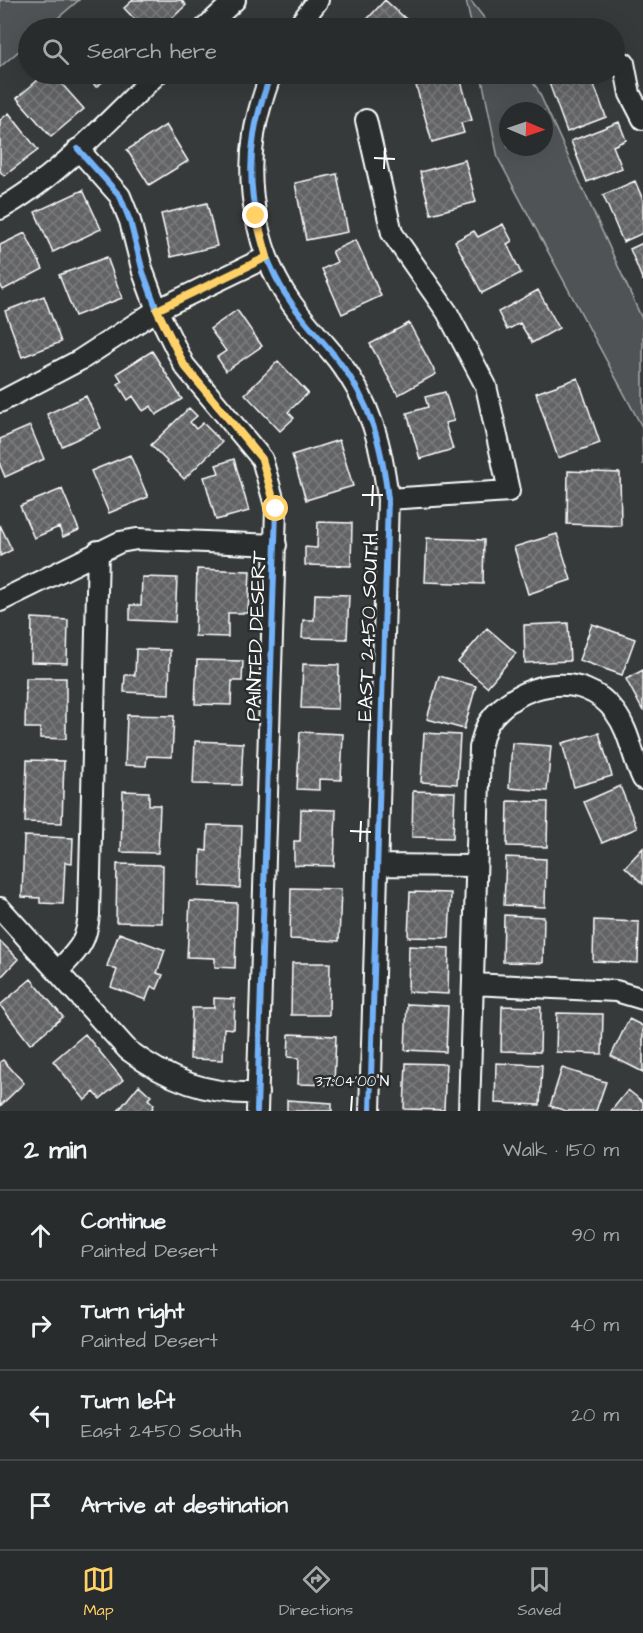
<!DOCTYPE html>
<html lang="en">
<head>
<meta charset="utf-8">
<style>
	body { margin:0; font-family:"Architects Daughter",sans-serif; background:#313434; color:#f1f3f6 }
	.compass { position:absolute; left:499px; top:102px; width:54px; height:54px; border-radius:50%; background:#292c2c; box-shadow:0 6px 24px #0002; rotate:92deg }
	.stop { position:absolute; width:18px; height:18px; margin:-14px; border:4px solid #ffd166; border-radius:50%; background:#fff }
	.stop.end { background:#ffd166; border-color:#fff; box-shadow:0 2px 6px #0008 }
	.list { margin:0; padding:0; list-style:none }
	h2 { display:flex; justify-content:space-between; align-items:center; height:78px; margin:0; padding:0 24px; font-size:26px }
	h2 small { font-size:20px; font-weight:400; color:#a5a7a9 }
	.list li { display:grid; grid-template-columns:39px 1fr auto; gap:18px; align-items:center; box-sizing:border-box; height:90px; padding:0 24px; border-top:2px solid #454848 }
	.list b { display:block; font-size:22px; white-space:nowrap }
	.list p { margin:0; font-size:20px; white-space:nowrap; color:#a5a7a9 }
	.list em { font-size:20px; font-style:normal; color:#a5a7a9 }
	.icon { flex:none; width:33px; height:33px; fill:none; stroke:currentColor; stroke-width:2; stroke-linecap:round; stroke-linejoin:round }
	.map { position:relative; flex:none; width:643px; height:1111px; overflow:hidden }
	.search { position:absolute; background:#292c2c; box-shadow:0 6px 24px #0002; left:18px; right:18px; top:18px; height:66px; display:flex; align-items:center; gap:15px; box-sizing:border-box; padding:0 21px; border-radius:33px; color:#a5a7a9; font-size:22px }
	.sheet { height:438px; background:#292c2c }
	nav { display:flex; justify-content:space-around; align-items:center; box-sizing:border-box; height:84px; border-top:2px solid #454848; background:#292c2c; font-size:16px; color:#a5a7a9 }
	nav a { display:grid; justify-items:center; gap:3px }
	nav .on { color:#ffd166 }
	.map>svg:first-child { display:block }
	.green { fill:#505354; stroke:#a8a9aa; stroke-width:1.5; fill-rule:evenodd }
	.building { fill:url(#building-cross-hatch); stroke:#fff; stroke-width:1.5 }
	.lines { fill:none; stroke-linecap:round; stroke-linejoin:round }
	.minor-casing { stroke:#fff; stroke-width:24 }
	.minor { stroke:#2a2d2e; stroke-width:20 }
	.cycleway-casing { stroke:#2a2d2e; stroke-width:10 }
	.cycleway { stroke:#73b2f8; stroke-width:6 }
	.route { stroke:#ffd166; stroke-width:8 }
	.ticks { fill:none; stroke:#fff; stroke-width:2 }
	.labels { text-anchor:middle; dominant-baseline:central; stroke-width:5; stroke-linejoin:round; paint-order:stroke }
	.street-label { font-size:21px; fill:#fff; stroke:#2a2d2e }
	.ticks-label { font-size:15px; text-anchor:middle; fill:#fff; stroke:#2a2d2e; stroke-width:5; stroke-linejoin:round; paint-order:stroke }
</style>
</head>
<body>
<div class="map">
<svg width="643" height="1111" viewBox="0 0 643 1111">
	<defs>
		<pattern id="building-cross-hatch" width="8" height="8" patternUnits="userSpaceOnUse" patternTransform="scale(1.5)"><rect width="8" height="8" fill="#636465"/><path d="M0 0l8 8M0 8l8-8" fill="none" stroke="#7a7b7c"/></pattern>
	</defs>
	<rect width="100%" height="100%" fill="#373a3b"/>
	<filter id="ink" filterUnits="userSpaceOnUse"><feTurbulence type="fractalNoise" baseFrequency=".0167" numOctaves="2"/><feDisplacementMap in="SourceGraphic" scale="12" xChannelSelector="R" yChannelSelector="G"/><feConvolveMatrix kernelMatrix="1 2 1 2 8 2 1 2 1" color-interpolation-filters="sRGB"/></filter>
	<g filter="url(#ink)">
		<!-- green -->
		<path class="green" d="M0,0H79L46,28H28V43L0,67Z
			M466,0H470L492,28H472Z
			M481,74H526L537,88L643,321V465L642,427L498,158ZM508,111H544V147H508Z"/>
		<!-- building -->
		<path class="building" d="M133,0H181L186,5L162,28H143L124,8Z
			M385,0L416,28H359Z
			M45,74H53L84,109L51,137L17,98Z
			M86,74H113L96,87Z
			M446,74H459L472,120L461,123L464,133L432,142L415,82Z
			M573,74H590L606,117L567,132L549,83Z
			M9,113L38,150L4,176L0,171V120Z
			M619,122L626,140L613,146L622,168L587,182L571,141Z
			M166,125L188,161L149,185L127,150Z
			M465,160L476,202L431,214L420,172Z
			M337,174L348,232L306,240L295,183Z
			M635,181L643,200V233L623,242L603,195Z
			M83,190L101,229L53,252L35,212Z
			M207,203L217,246L171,257L161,214Z
			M503,224L512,241L507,244L521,273L482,293L455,241L474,231L478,237Z
			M25,233L43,269L3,290L0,284V245Z
			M356,240L381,296L342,314L322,269L337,262L332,251Z
			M643,243V281L630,249Z
			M107,257L122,298L75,316L59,275Z
			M538,290L559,328L532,343L520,323L507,330L498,312Z
			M44,296L61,342L22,357L5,311Z
			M237,310L262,346L226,371L217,357L226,351L210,329Z
			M409,323L436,374L398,395L370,344Z
			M152,351L182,399L156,415L151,406L143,411L133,396L128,400L118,384L122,381L117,373Z
			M278,361L308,393L288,412L294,418L280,431L245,394Z
			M578,378L600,443L558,458L536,393Z
			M445,392L454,421L445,423L453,449L420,459L407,413L428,407L425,397Z
			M86,396L101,428L62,446L47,414Z
			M189,408L197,416L190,422L196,429L203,423L222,442L184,479L151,445Z
			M30,426L44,459L5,477L0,465V439Z
			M339,440L353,486L306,500L292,455Z
			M130,455L148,497L109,513L91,471Z
			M234,459L249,511L216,520L204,477L219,473L216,465Z
			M568,471L620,473L621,526L567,524Z
			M62,489L79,530L63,537L59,527L34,538L20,506Z
			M318,522L352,523L351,566L305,565V547L317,548Z
			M0,525L12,550L0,556Z
			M557,534L571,580L528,594L514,547Z
			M427,538L484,540L483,584L425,582Z
			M197,569L250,571L248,613H228V637L195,636Z
			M142,577L177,578L175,622L130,620V605H141Z
			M315,594L349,595L347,639L302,638L303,620H314Z
			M32,618L68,620L67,663L31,662Z
			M568,623L570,661L525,663L524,625Z
			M592,624L635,639L622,675L579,660Z
			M487,628L516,653L487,687L458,662Z
			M136,649L170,650L169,694L124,692L125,675H135Z
			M197,660L243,661L242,681H232L231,705L195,704Z
			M303,664L339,665L338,709L301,708Z
			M643,670V711L626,679Z
			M439,676L476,686L464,729L427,719Z
			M26,678H66V739L40,738V728H25Z
			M127,715L174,716L172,757L147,756L146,766L125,765Z
			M300,732L343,734L341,780L319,779V790L297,789Z
			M424,733L460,735L457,784L421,782Z
			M599,733L612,776L574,787L562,743Z
			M195,741L243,743L241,785L193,784Z
			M512,743L551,746L547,791L509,788Z
			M27,760L64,761L62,823L25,822Z
			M620,786L637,828L602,843L584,802Z
			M123,791L149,792V805H160L158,853L121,852Z
			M413,791L455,792L453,838L412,837Z
			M508,801L548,802L547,847L507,846Z
			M301,809L336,810L334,866L294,865V841H300Z
			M208,825L242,826L240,888L200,886L201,850L207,851Z
			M24,836L73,838L72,863L65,862L63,904L40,903V898L22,897Z
			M643,848V884L625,867Z
			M506,857L546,859L545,907L504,905Z
			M117,864L163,865L162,923L116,922Z
			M291,888L341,889L339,941L290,939Z
			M410,892L451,893L449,938L408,937Z
			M190,901L237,903L235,968L215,967V958L187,957Z
			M504,915L544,917L543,963L503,962Z
			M594,920L639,922L638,963L593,961Z
			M119,933L165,950L157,973L163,975L157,989L151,986L146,1000L111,987L117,970L107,966Z
			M0,941L18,959L0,978Z
			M409,946L449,948L448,994L408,992Z
			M292,963H330L329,1015H291Z
			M31,979L63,1017L30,1044L0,1005Z
			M214,998L235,999L234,1029L224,1028L223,1060L190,1059L192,1008H214Z
			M407,1004L448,1006L446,1052L405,1050Z
			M502,1006L541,1007L540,1052L501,1051Z
			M557,1013L603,1014L602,1054L556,1052Z
			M629,1019L643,1026V1072L611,1056Z
			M85,1034L123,1080L100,1099L94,1092L85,1100L53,1061Z
			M289,1034L336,1036L334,1085L298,1084L299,1058L288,1057Z
			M3,1060L24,1083L0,1106V1062Z
			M406,1063L446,1064L444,1110L404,1109Z
			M496,1063L542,1065L540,1105L495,1103Z
			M562,1068L606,1082L596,1111H566L550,1106Z
			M139,1085L151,1096L148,1099L154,1105L151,1111H118Z
			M628,1090L643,1102V1111H611Z
			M287,1100L332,1103V1111H287Z"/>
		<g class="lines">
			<!-- minor casing -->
			<g class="minor-casing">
				<path id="minor" d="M205,28L235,0
					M297,28L318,0
					M624,63L630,94L643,119
					M271,74C264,93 257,114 254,135C245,190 259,259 292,304C306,324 323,341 338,360C371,402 382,447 388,499L370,1111
					M366,120L392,233L447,312L486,386L509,491L388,499
					M78,149L120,196L130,221L143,272L157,310L184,365L262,459L276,509L257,1111
					M0,209C56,179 111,118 157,74
					M0,402L80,360L157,310L267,257
					M0,601L120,542L137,539L276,545
					M378,865L475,866
					M0,908L128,1050C168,1080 208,1095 258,1093
					M59,970C78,950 86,944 89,915L98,551
					M473,984L616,991L643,999
					M469,1111L480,748C482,740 484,729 489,722C517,682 583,668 615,712C630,732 632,757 643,779"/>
			</g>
			<!-- minor -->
			<use href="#minor" class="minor"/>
			<!-- cycleway casing -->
			<g class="cycleway-casing">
				<path id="cycleway" d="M271,74C264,93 257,114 254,135C245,190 259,259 292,304C306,324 323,341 338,360C371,402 382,447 388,499L370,1111
					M78,149L120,196L130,221L143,272L157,310L184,365L262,459L276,509L257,1111"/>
			</g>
			<!-- cycleway -->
			<use href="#cycleway" class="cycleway"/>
		</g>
	</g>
	<g class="lines" filter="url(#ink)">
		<!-- route -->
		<path class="route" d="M256,216L267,257L157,310L184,365L262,459L276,509"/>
	</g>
	<!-- ticks -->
	<path class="ticks" d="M374,158L395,159M384,169L385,148M362,495H383M372,506L373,485M350,831L371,832M360,842L361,821M351,1111L352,1096"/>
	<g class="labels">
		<!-- street labels -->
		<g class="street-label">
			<text transform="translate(368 627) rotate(-88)">EAST 2450 SOUTH</text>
			<text transform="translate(256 636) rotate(-88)">PAINTED DESERT</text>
		</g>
	</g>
	<g class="ticks-label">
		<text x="352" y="1086">37°04'00"N</text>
	</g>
</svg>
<svg class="compass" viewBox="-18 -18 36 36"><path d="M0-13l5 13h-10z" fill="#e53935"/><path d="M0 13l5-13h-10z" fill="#a5a7a9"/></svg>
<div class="stop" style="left:276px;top:509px"></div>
<div class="stop end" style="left:256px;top:216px"></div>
<div class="search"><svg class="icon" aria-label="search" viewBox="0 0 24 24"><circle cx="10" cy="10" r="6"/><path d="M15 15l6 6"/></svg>Search here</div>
</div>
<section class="sheet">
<h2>2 min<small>Walk · 150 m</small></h2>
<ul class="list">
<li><svg class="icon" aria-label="ahead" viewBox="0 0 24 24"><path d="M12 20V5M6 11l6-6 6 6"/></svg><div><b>Continue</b><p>Painted Desert</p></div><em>90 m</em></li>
<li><svg class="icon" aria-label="right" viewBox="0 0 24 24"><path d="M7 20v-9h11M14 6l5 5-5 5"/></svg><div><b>Turn right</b><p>Painted Desert</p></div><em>40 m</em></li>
<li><svg class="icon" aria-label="left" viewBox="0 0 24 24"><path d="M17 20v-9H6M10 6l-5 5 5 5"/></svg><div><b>Turn left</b><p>East 2450 South</p></div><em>20 m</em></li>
<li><svg class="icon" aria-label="arrive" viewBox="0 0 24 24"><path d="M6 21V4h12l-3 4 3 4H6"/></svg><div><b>Arrive at destination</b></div></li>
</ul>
</section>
<nav>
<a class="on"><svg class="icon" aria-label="map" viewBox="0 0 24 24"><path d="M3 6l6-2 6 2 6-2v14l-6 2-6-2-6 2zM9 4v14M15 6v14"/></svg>Map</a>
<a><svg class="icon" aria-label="directions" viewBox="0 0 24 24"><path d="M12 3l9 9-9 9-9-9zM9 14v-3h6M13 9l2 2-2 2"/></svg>Directions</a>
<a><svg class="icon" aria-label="saved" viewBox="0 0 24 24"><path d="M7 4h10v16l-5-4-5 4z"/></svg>Saved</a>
</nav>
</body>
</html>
